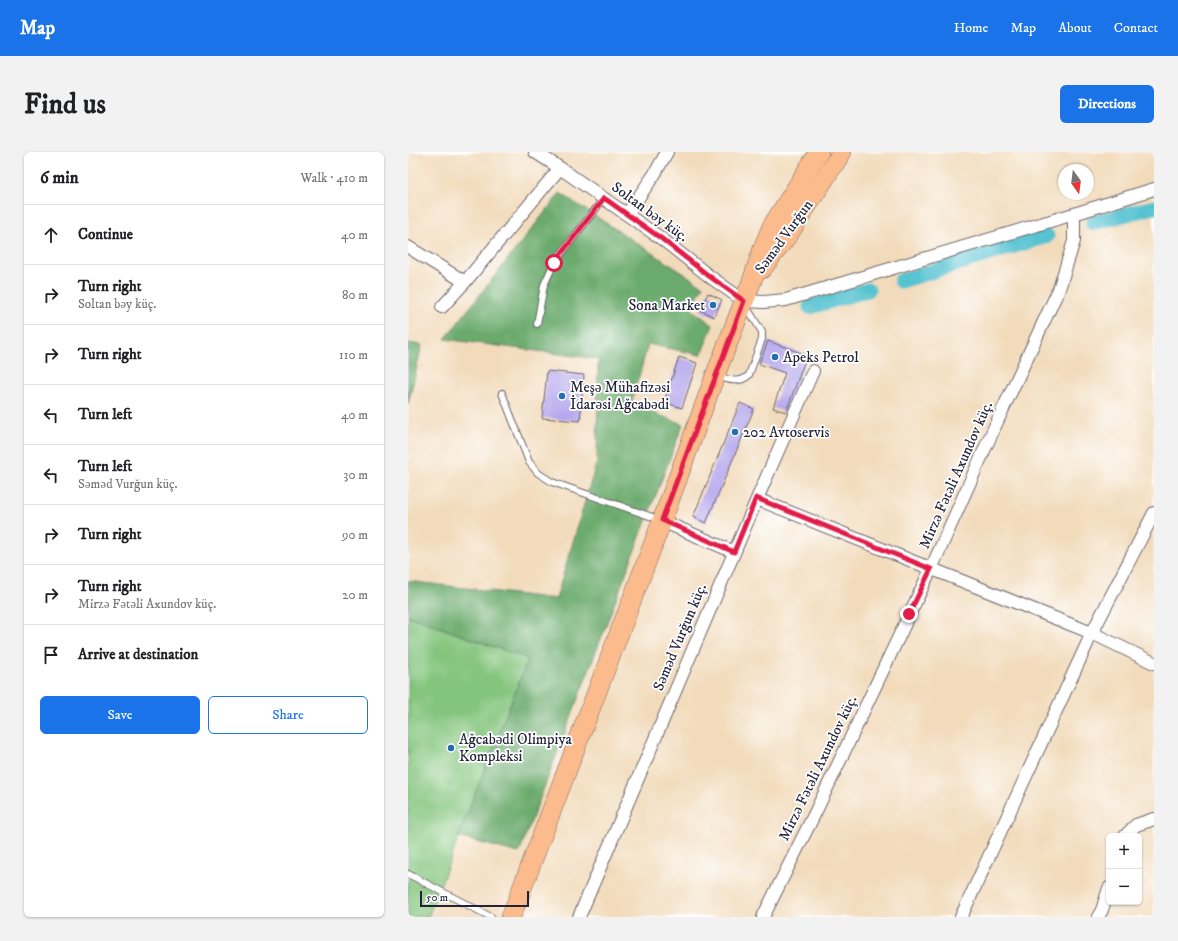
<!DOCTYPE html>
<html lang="en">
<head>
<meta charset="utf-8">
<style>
	body { margin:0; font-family:"IM FELL DW Pica",serif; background:#f2f2f2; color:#202124 }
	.controls { position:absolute; right:12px; bottom:12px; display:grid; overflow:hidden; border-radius:6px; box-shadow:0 1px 3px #0004 }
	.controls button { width:36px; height:36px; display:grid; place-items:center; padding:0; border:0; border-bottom:1px solid #e0e0e0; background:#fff; color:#202124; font:20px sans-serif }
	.compass { position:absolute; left:650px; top:12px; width:36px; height:36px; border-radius:50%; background:#fff; box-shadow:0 1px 3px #0004; rotate:166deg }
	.scale { position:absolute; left:12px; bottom:10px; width:109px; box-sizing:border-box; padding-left:4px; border:2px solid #22223b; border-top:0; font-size:11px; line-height:14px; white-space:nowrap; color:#22223b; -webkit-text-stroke:3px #fff; paint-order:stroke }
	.stop { position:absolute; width:12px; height:12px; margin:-9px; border:3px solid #e11d48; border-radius:50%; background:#fff }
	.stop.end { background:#e11d48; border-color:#fff; box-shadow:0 1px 4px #0008 }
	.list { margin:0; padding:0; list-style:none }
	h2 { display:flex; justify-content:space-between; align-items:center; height:52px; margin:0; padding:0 16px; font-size:17px }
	h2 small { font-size:13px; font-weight:400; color:#757577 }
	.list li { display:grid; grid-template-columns:26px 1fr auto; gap:12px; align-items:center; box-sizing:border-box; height:60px; padding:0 16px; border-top:1px solid #e0e0e0 }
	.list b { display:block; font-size:15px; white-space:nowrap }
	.list p { margin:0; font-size:13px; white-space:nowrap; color:#757577 }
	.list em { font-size:13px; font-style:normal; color:#757577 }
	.actions { display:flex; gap:8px; padding:12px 16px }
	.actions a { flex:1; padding:9px 0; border:1px solid #1a73e8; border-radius:6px; text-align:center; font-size:14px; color:#1a73e8 }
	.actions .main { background:#1a73e8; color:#fff }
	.icon { flex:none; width:22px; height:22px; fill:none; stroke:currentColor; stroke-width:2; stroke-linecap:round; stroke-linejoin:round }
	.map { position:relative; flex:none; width:746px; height:765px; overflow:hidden; border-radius:6px }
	header { display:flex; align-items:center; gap:24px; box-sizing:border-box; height:56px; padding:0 20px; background:#1a73e8; color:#fff }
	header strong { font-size:19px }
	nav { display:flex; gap:22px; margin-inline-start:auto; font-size:14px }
	.intro { display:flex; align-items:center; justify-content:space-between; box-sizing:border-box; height:96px; padding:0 24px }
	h1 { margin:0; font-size:28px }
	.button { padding:10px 18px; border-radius:6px; background:#1a73e8; color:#fff; font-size:14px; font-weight:700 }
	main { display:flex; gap:24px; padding:0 24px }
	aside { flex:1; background:#fff; border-radius:6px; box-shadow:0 1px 3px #0004 }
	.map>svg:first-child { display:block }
	.green { fill:#84c57d; stroke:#53745c }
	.forest { fill:#6baa6c; stroke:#466654 }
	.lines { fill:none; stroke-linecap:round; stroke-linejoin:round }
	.canal { stroke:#57c3d1; stroke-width:15 }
	.building { fill:#b0a2ec }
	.service-casing { stroke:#6b6368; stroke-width:8 }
	.minor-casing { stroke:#6b6368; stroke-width:14 }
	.primary-casing { stroke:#6b6368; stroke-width:20 }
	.service { stroke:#fff; stroke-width:6 }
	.minor { stroke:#fff; stroke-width:12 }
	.primary { stroke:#fbbb8c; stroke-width:19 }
	.route { stroke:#e11d48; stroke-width:5 }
	.poi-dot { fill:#1f6fb2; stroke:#fff; stroke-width:1.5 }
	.labels { text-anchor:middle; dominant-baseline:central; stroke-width:3.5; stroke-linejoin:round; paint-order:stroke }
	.street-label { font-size:15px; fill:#22223b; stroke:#fff }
	.poi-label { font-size:15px; fill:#22223b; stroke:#fff; text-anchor:start }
</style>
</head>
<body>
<header>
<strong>Map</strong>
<nav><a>Home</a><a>Map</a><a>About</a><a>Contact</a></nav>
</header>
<div class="intro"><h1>Find us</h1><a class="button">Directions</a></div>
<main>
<aside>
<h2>6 min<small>Walk · 410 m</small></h2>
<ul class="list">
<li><svg class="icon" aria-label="ahead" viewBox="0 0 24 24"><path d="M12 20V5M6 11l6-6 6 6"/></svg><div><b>Continue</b></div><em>40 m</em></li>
<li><svg class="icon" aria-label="right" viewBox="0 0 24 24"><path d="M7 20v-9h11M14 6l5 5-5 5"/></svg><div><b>Turn right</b><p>Soltan bəy küç.</p></div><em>80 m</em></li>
<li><svg class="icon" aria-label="right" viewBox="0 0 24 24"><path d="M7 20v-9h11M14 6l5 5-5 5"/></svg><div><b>Turn right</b></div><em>110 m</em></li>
<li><svg class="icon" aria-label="left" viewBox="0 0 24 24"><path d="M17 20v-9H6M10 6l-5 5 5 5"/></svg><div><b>Turn left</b></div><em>40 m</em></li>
<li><svg class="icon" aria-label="left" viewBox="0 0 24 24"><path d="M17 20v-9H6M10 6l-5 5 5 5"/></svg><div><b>Turn left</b><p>Səməd Vurğun küç.</p></div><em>30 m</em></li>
<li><svg class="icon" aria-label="right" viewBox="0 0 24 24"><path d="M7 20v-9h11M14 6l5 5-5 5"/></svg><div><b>Turn right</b></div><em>90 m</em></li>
<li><svg class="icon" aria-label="right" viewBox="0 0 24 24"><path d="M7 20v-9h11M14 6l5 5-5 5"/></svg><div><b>Turn right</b><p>Mirzə Fətəli Axundov küç.</p></div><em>20 m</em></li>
<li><svg class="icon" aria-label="arrive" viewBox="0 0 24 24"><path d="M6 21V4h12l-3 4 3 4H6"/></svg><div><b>Arrive at destination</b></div></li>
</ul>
<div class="actions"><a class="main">Save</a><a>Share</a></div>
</aside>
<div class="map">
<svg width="746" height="765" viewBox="0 0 746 765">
	<rect width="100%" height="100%" fill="#fff"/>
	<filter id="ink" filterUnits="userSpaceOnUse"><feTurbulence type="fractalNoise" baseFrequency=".025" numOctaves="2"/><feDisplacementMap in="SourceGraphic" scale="8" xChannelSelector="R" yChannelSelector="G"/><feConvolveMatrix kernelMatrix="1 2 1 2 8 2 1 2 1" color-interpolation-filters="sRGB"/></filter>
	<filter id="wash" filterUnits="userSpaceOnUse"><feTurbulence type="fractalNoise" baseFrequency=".012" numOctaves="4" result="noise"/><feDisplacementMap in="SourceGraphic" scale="16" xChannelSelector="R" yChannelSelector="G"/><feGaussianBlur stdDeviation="0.9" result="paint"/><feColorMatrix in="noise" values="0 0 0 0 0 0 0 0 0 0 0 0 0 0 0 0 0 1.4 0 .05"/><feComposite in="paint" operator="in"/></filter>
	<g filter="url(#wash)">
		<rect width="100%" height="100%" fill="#f2dbbb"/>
		<!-- green -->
		<path class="green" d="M0,464L120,507L20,765H0Z"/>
		<!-- forest -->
		<path class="forest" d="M152,41L295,134L283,157L305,173L293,203L240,192L223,253L275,272L111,701L50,685L120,507L0,464V429L148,447L189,309L190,207L37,187Z
			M0,191L14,193L0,253Z"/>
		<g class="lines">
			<!-- canal -->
			<path class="canal" d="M685,71L746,55
				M493,129L639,84
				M402,155L460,138"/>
		</g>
		<g id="blocks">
			<!-- building -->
			<path class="building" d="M300,141L314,148L306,165L292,158Z
				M360,189L399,203L378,260L365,256L377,221L351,212Z
				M271,205L289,211L274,256L256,250Z
				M139,219L176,223L172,269L134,266Z
				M332,251L346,257L298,371L285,365Z"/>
		</g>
	</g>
	<g filter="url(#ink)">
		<use href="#blocks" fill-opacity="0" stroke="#6b6368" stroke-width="1"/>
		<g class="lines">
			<!-- service casing -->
			<g class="service-casing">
				<path id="service" d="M129,172L136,133L146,111L196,46
					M309,224C320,228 332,232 341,223L354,187V180L338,154
					M94,241L121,310L130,321L144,330L253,368
					M0,722L83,765"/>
			</g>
			<!-- minor casing -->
			<g class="minor-casing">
				<path id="minor" d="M127,0L152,16L254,87L301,124L336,149L356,150L378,148L666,62L746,37
					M219,62L246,23L259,0
					M0,95L57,130
					M34,155L57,130L152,16
					M349,347L684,481L746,511
					M254,369L326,400
					M717,684L728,673L746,667
					M171,765L349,347L405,219
					M355,765L407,661L523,417L588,272L651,137L666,89V62
					M553,765L684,481L746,361
					M690,765L694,758L701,736"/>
			</g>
			<!-- primary casing -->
			<g class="primary-casing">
				<path id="primary" d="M354,117L380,83L434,0
					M103,765L254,369L307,224L344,129L355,96L364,74L411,0"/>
			</g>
			<!-- service -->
			<use href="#service" class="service"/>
			<!-- minor -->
			<use href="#minor" class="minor"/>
			<!-- primary -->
			<use href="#primary" class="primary"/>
		</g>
	</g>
	<g class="lines" filter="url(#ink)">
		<!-- route -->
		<path class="route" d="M146,111L196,46L254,87L301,124L336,149L254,368L326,400L348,346L523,417L501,462"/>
	</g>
	<!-- markers -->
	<g class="poi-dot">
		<circle cx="305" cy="153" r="4"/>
		<circle cx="367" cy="205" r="4"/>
		<circle cx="154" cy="244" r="4"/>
		<circle cx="327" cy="280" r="4"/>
		<circle cx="43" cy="596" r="4"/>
	</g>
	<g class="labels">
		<!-- street labels -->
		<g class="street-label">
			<text transform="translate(242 60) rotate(36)">Soltan bəy küç.</text>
			<text transform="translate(376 85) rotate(-54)">Səməd Vurğun</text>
			<text transform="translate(548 323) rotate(-66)">Mirzə Fətəli Axundov küç.</text>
			<text transform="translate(272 485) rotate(-67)">Səməd Vurğun küç.</text>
			<text transform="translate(410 616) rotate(-64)">Mirzə Fətəli Axundov küç.</text>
		</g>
		<!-- poi labels -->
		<g class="poi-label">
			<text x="297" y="153" text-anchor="end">Sona Market</text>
			<text x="375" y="205">Apeks Petrol</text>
			<text x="162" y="235">Meşə Mühafizəsi<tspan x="162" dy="17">İdarəsi Ağcabədi</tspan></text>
			<text x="335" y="280">202 Avtoservis</text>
			<text x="51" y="587">Ağcabədi Olimpiya<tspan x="51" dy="17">Kompleksi</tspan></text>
		</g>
	</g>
</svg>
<div class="controls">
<button>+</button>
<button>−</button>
</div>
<svg class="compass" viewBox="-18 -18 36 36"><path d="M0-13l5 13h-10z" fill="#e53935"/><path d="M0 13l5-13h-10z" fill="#757577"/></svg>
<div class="scale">50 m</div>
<div class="stop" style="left:146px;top:111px"></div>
<div class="stop end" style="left:501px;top:462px"></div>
</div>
</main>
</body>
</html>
